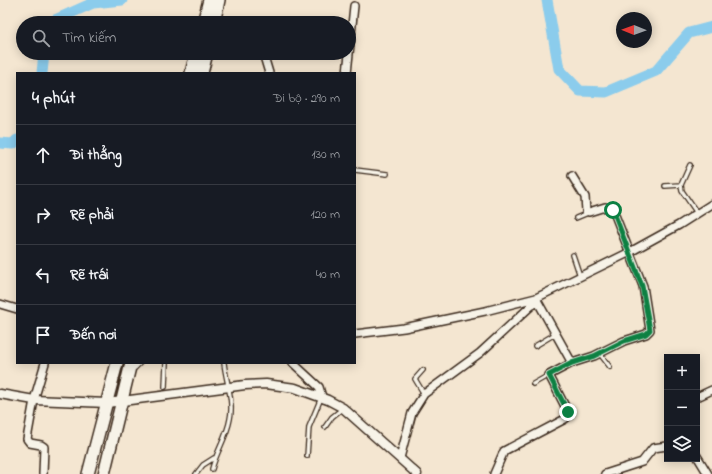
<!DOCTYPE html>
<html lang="vi">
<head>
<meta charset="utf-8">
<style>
	body { margin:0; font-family:"Indie Flower",sans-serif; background:#242831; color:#f1f3f6 }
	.controls { position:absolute; right:12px; bottom:12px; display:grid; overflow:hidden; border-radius:0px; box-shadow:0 2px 10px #0003 }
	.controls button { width:36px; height:36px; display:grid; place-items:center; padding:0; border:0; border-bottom:1px solid #363941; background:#171b24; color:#f1f3f6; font:20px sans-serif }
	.compass { position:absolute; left:616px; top:12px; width:36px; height:36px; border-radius:50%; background:#171b24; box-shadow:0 2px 10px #0003; rotate:271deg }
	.stop { position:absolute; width:12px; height:12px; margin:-9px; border:3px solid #0b8043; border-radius:50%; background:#fff }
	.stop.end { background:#0b8043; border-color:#fff; box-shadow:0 1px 4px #0008 }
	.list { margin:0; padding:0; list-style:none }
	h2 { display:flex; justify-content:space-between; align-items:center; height:52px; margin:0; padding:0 16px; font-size:17px }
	h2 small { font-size:13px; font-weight:400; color:#9ea1a6 }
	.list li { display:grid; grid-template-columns:26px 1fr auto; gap:12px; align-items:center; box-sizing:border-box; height:60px; padding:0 16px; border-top:1px solid #363941 }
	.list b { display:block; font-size:15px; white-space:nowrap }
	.list em { font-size:13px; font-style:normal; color:#9ea1a6 }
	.icon { flex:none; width:22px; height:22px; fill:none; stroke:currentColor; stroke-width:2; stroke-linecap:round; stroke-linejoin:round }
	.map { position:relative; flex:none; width:712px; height:474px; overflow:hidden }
	.search { position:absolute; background:#171b24; box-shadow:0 2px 10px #0003; left:16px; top:16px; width:340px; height:44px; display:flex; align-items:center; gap:10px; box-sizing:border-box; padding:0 14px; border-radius:22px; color:#9ea1a6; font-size:15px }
	.panel { position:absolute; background:#171b24; box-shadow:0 2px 10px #0003; left:16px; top:72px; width:340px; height:292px; border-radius:0px }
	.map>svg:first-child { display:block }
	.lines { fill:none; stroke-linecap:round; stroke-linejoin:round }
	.river { stroke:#8bccec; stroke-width:11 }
	.service-casing { stroke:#3b2a1e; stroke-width:6 }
	.minor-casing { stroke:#3b2a1e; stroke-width:10 }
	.tertiary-casing { stroke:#3b2a1e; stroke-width:11 }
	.trunk-casing { stroke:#3b2a1e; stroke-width:14 }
	.service { stroke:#f7f3e8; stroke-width:3.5 }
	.minor { stroke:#f7f3e8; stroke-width:7 }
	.tertiary { stroke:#f7f3e8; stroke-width:8 }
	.trunk { stroke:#f7f3e8; stroke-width:11 }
	.route { stroke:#0b8043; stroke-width:5 }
</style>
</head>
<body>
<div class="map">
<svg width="712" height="474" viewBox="0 0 712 474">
	<rect width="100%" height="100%" fill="#f4e6d1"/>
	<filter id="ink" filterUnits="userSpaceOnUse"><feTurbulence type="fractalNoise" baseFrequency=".025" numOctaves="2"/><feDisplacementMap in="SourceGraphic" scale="8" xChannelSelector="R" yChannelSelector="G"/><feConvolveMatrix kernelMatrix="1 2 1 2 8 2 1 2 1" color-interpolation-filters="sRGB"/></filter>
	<g filter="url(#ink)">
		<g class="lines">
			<!-- river -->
			<path class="river" d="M547,0L559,69L580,91L606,92L656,71L689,33L712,27
				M54,23L55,20L93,3L122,0
				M42,73L44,53
				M0,143L13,144L17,140"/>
			<!-- service casing -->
			<g class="service-casing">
				<path id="service" d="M690,165L681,185L682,191L697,213
					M355,170L387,174
					M665,186L681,185
					M576,218L588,213
					M573,255L580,276
					M535,346L555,334
					M600,354L610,367
					M135,368L140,363
					M423,370L415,379L424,394
					M533,384L549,375
					M165,387L166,363
					M325,427L332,417L342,409
					M307,456L309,427L321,398
					M212,469C216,452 227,437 230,419C234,401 226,381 224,363
					M196,474L203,465L214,458"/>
			</g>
			<!-- minor casing -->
			<g class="minor-casing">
				<path id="minor" d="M263,53L269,73
					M347,73L354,6
					M538,302L572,363
					M0,304L17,309
					M355,334L404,328L485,311L536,298
					M293,363L319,387L322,397
					M697,397L712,390
					M697,456L708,474
					M400,458L412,413L424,394L480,353L531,306L538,302L536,298L630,252L679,225L712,204
					M43,474L44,447L41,445L30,443L27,439L34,400L45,363
					M494,474L504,451L565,419L568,416V412L549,375L572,363L594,356L624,341L646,334L650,330L643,286L613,210L605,207L589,212L586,211L585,197L572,176
					M605,474L642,462L653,448L667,446"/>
			</g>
			<!-- tertiary casing -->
			<g class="tertiary-casing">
				<path id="tertiary" d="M0,394L34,400L107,403L245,385L266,384L295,388L328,400L343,408L417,474"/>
			</g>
			<!-- trunk casing -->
			<g class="trunk-casing">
				<path id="trunk" d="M203,23L209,0
					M214,23L219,0
					M191,73L196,53
					M202,73L207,53
					M88,474L117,363
					M104,474L131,363"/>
			</g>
			<!-- service -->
			<use href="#service" class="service"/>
			<!-- minor -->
			<use href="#minor" class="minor"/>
			<!-- tertiary -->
			<use href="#tertiary" class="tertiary"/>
			<!-- trunk -->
			<use href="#trunk" class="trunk"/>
		</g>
	</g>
	<g class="lines" filter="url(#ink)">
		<!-- route -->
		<path class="route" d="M568,412L549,375L572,363L594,356L624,341L646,334L650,330L642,286L613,210"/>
	</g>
</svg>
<div class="controls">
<button>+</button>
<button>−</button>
<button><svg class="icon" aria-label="layers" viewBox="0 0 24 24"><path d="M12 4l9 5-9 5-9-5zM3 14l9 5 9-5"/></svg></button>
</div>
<svg class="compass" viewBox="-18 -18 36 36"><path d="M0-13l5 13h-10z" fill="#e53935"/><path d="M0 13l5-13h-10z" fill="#9ea1a6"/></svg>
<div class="stop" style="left:613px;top:210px"></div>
<div class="stop end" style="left:568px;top:412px"></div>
<div class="search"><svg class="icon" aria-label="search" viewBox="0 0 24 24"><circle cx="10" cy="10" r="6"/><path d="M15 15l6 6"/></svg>Tìm kiếm</div>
<section class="panel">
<h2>4 phút<small>Đi bộ · 290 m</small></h2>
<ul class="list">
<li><svg class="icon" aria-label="ahead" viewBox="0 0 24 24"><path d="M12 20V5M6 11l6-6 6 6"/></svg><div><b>Đi thẳng</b></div><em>130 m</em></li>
<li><svg class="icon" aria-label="right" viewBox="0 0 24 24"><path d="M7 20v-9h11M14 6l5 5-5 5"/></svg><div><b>Rẽ phải</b></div><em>120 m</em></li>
<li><svg class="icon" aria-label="left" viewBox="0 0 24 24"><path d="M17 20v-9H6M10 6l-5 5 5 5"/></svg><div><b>Rẽ trái</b></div><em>40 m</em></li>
<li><svg class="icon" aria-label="arrive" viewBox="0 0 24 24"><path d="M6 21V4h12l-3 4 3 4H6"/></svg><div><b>Đến nơi</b></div></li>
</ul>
</section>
</div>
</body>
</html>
